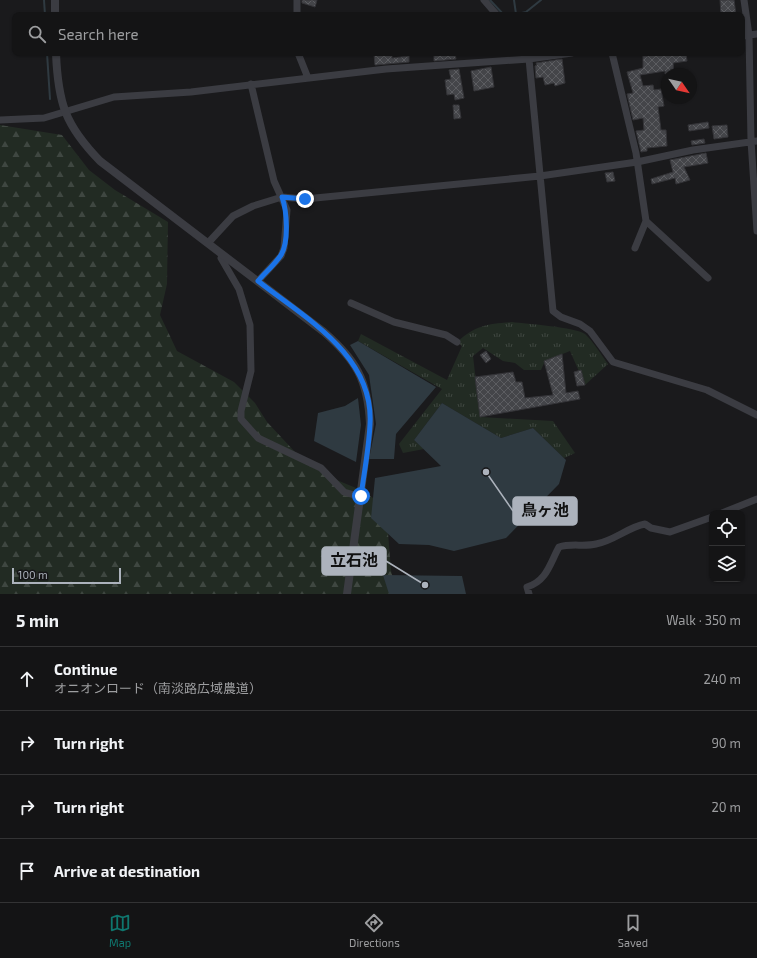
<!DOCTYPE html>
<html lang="en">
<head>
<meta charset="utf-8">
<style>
	body { margin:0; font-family:"Exo 2","Noto Sans JP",sans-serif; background:#1d1d1e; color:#f1f3f6 }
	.controls { position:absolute; right:12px; bottom:12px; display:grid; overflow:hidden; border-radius:8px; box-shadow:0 1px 3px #0004 }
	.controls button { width:36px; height:36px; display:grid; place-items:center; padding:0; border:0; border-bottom:1px solid #333334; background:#141415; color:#f1f3f6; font:20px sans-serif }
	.compass { position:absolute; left:661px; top:68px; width:36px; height:36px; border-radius:50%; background:#141415; box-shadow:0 1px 3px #0004; rotate:124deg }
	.scale { position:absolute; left:12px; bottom:10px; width:109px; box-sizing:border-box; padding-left:4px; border:2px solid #acb2bc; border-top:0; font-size:11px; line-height:14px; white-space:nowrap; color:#acb2bc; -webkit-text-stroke:3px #151517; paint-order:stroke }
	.stop { position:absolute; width:12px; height:12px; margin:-9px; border:3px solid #1a73e8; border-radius:50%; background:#fff }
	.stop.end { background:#1a73e8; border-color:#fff; box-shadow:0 1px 4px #0008 }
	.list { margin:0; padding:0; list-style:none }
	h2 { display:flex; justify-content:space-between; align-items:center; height:52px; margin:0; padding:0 16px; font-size:17px }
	h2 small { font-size:13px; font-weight:400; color:#9d9ea0 }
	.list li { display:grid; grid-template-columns:26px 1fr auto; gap:12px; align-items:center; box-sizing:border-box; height:64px; padding:0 16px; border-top:1px solid #333334 }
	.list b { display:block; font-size:15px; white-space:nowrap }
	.list p { margin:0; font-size:13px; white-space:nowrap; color:#9d9ea0 }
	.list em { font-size:13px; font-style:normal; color:#9d9ea0 }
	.icon { flex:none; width:22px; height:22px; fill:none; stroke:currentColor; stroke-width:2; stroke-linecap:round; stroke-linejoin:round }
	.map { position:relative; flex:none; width:757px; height:594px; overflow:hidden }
	.search { position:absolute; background:#141415; box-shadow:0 1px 3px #0004; left:12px; right:12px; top:12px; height:44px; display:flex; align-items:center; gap:10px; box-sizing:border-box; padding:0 14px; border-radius:8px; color:#9d9ea0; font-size:15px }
	.sheet { height:308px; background:#141415 }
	nav { display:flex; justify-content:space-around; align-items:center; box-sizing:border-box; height:56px; border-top:1px solid #333334; background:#141415; font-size:11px; color:#9d9ea0 }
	nav a { display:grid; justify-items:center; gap:2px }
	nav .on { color:#0f766e }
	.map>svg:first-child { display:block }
	.grass { fill:url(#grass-tufts) }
	.forest { fill:url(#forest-firs) }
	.water { fill:#2f3a41 }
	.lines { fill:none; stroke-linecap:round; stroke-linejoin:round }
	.stream { stroke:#2f3a41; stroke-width:2 }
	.building { fill:url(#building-cross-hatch); stroke:#343438 }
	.minor { stroke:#3b3c42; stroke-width:7 }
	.tertiary { stroke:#3b3c42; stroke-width:8 }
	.route { stroke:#1a73e8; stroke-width:5 }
	.leader { fill:none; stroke:#acb2bc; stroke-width:1.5 }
	.callout-dot { fill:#acb2bc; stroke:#151517; stroke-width:1.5 }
	.callout { fill:#acb2bc; stroke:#acb2bc; stroke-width:1.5 }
	.callout-label { font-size:16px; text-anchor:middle; font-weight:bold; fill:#111 }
</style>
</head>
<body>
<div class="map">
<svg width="757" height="594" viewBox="0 0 757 594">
	<defs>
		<pattern id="grass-tufts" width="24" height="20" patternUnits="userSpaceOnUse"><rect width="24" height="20" fill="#222b23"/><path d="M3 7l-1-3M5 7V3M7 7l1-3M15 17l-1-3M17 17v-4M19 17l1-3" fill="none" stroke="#3f4741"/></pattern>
		<pattern id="forest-firs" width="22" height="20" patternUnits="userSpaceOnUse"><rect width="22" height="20" fill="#222b23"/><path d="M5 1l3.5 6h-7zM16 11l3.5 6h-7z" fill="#3f4741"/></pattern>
		<pattern id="building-cross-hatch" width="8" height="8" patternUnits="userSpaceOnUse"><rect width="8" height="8" fill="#444549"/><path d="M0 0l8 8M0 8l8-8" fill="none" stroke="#5c5d61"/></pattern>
	</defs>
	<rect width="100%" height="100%" fill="#1a1a1c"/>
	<!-- grass -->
	<path class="grass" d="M512,322C527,324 575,327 585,334C592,340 602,356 608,364L585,385L570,351L545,361L541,370H524L515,363L503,361L483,348L473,356L480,417L553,421L575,453L564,458L533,428L501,438L442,403L414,440L424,449L403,453L399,444L442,389L358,341L361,334L447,380L462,346L457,342C476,325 487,324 512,322Z"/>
	<!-- forest -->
	<path class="forest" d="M0,125L62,135L89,170L115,190L168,222L167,284L160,315L177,351L234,382L255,403L267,422L295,452L339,481L361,490L373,498L388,533L391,570L396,594H0Z"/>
	<!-- water -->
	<path class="water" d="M358,341L436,387L396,434L394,459H369L376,424L369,375L350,345Z
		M358,398L361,425L356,462L314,441L318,413L345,406Z
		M442,403L501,438L533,428L566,460L559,484L506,538L454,551L429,545L399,544L371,518L375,478L441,466L414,440Z
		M383,575L462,576L466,594H389Z"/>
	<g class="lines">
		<!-- stream -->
		<path class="stream" d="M44,0L45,15
			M490,0L504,15
			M514,0L516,14
			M513,15L526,12L541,0
			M47,53L50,99"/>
	</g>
	<!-- building -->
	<path class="building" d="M302,0H317L315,7L302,3Z
		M720,0H734L736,15H721Z
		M392,53V58L409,56V62L375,65L374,54Z
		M434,53H455L456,59L434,61Z
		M648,53H686L687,61L673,63L674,74H665V71L640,75L643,86L653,85L654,90L661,89L664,106L658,107L661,130H666L667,146L647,148V151L641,152L636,131L644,130L643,118L633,120L627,94L633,93L627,72L643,68V56H648Z
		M562,59L565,83L555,86L554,83L545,85L543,77L536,78L535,66L537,65L536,63Z
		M491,67L494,87L474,91L471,71Z
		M459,69L464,98L455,100L454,94L447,95L445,80L451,79L449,70Z
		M453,105H459L461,118L454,119Z
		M708,122L709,128L689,131L688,125Z
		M727,125L728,137L714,139L712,126Z
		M704,139L705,143L692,145L691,141Z
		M706,153L708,163L684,167L690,180L676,184L675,178L652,184L651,179L673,172L670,160Z
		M613,172L615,181L607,182L605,173Z
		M486,351L491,359L486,363L480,355Z
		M562,354L566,393L578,391L580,399L480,417L475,377L513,372L516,382H522L525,398L553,395L544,361Z
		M581,370L585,385L577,386L574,372Z"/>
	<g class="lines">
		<!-- minor -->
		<path class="minor" d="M297,0V15
			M484,0L497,15
			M744,0L749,35L751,141L757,231
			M742,36L757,34
			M298,53L308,78
			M525,53L529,59L553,311L561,317L580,324L590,331L613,362L707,390L757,415
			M612,53L636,153L646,221L635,248
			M251,84L274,181L287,210L284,248L281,256L258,281
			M0,120L44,118L114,97L191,92L386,69L529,59L572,53
			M646,221L708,278
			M208,243L233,216L253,206L282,197L305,199L540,176L637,162L693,150L757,141
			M223,255L221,258L239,289L250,325L251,371L241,411V419L258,438L321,468L344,492L361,497
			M351,303L394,322L446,335L457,342
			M722,513L757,499
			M529,594L527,587C547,581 550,563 559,547C571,543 584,547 596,544C614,541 628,527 645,524L651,528L670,532L712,517"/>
		<!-- tertiary -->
		<path class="tertiary" d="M55,0V15
			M56,53C58,103 65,125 100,161L324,332C356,360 368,380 370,424L347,594"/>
	</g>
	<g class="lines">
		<!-- route -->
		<path class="route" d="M305,199L282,197C287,211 289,242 281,255C275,264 265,273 258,281C305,318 374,355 370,424C369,448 364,473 361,496"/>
	</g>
	<!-- callouts -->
	<path class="leader" d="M486 472L513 511M425 585L386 561"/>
	<g class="callout-dot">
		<circle cx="486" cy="472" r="4"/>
		<circle cx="425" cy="585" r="4"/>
	</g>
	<g class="callout">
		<rect x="513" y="497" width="64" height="28" rx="4"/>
		<rect x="322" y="547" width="64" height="28" rx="4"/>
	</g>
	<g class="callout-label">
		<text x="545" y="516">鳥ヶ池</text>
		<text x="354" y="566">立石池</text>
	</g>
</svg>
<div class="controls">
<button><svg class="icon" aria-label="locate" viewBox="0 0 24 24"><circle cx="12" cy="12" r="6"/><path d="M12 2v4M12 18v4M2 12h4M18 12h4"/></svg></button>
<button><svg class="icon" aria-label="layers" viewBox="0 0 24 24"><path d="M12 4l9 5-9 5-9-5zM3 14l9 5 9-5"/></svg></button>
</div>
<svg class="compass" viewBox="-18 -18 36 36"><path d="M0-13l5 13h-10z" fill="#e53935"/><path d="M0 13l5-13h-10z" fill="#9d9ea0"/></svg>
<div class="scale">100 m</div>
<div class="stop" style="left:361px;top:496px"></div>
<div class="stop end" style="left:305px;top:199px"></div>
<div class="search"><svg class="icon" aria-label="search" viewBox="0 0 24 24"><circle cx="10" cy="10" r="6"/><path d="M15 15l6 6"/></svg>Search here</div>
</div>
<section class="sheet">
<h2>5 min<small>Walk · 350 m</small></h2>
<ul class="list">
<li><svg class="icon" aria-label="ahead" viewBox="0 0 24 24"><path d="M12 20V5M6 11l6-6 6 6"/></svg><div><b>Continue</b><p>オニオンロード（南淡路広域農道）</p></div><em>240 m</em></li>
<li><svg class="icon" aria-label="right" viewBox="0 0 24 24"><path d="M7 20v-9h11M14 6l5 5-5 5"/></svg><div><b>Turn right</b></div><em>90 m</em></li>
<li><svg class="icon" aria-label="right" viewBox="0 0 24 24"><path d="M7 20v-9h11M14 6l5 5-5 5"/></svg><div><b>Turn right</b></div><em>20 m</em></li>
<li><svg class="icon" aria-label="arrive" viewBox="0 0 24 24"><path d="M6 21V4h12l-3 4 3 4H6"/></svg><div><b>Arrive at destination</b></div></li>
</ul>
</section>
<nav>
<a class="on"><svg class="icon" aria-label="map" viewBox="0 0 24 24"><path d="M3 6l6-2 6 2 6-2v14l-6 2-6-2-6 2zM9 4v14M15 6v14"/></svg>Map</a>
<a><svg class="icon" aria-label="directions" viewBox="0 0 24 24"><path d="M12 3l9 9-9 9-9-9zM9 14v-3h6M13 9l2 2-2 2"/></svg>Directions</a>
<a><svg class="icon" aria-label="saved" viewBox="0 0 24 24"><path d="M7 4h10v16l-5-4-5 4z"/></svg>Saved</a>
</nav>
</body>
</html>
